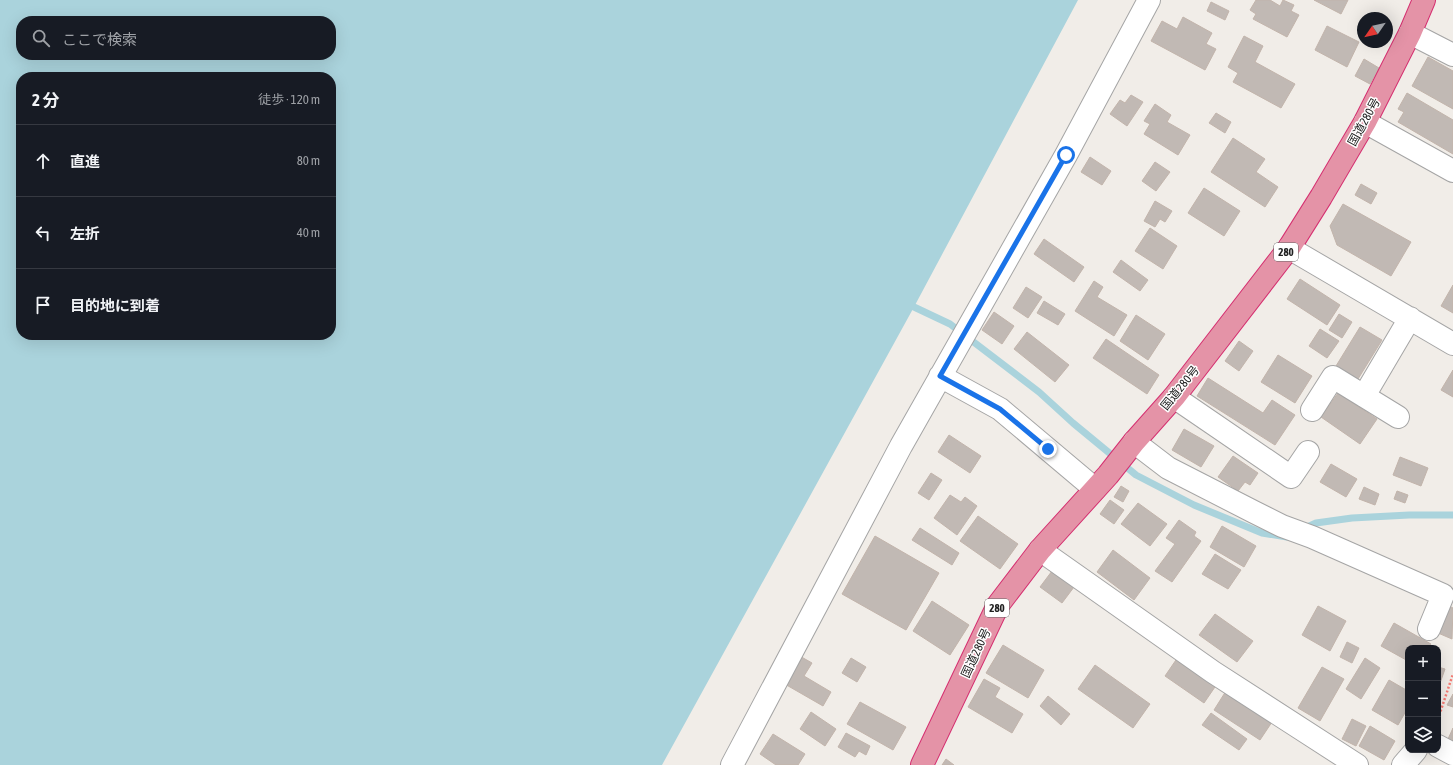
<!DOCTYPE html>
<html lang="ja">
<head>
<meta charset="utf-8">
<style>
	body { margin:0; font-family:"Asap Condensed","Noto Sans JP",sans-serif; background:#242831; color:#f1f3f6 }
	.controls { position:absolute; right:12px; bottom:12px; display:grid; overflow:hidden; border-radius:8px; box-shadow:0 4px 16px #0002 }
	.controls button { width:36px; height:36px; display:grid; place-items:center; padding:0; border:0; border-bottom:1px solid #363941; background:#171b24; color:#f1f3f6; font:20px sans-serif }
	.compass { position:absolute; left:1357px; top:12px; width:36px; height:36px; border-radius:50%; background:#171b24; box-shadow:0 4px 16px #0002; rotate:236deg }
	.stop { position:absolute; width:12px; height:12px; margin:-9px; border:3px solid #1a73e8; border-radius:50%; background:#fff }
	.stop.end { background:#1a73e8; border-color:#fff; box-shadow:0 1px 4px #0008 }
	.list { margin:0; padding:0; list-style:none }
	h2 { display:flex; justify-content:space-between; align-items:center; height:52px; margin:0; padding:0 16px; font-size:17px }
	h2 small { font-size:13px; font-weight:400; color:#9ea1a6 }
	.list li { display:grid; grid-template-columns:26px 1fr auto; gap:12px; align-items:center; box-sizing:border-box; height:72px; padding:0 16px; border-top:1px solid #363941 }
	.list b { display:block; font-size:15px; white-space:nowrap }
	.list em { font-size:13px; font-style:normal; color:#9ea1a6 }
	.icon { flex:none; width:22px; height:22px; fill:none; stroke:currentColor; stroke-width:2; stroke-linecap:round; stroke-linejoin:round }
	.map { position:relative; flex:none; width:1453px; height:765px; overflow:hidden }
	.search { position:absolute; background:#171b24; box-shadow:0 4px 16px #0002; left:16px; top:16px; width:320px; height:44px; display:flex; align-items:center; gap:10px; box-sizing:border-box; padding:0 14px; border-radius:16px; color:#9ea1a6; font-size:15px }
	.panel { position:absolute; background:#171b24; box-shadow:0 4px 16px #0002; left:16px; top:72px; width:320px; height:268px; border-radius:16px }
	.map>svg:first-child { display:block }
	.water { fill:#aad3dc; fill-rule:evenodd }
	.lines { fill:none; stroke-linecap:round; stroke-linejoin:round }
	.stream { stroke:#aad3dc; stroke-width:7 }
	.building { fill:#c1b9b4; stroke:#c2b4ab }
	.minor-casing { stroke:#a5a5a5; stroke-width:24 }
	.highway-casing { stroke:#d52f70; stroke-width:24 }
	.path { stroke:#f57c75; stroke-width:2.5; stroke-dasharray:2 2; stroke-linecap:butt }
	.minor { stroke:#fff; stroke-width:22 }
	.highway { stroke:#e493a7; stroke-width:22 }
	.route { stroke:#1a73e8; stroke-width:5 }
	.labels { text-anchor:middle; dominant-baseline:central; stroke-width:3; stroke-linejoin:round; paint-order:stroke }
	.shield { fill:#fff; stroke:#646464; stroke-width:1 }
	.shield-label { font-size:11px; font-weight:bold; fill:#212121 }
	.street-label { font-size:12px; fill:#212121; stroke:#fff }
</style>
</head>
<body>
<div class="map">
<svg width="1453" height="765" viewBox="0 0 1453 765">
	<rect width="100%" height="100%" fill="#f1ede8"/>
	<!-- water -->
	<path class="water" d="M0,0H1078L914,307L662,765H0ZM21,21H331V55H21ZM21,77H331V335H21Z"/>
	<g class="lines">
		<!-- stream -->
		<path class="stream" d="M914,307L950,324L1039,392L1073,423L1136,475L1194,505L1262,533L1287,537
			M1303,529L1316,523L1352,518L1409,515H1453"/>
	</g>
	<!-- building -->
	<path class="building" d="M1256,0H1270L1280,6L1283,0L1294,5L1291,11L1299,15L1287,37L1253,19L1256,14L1250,10Z
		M1314,0H1348L1341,14Z
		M1211,2L1229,11L1225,20L1207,11Z
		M1183,17L1212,33L1206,44L1216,49L1205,70L1151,41L1162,21L1177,29Z
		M1327,26L1359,42L1347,67L1315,50Z
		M1244,36L1263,46L1255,62L1295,84L1281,108L1233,82L1238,73L1228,67Z
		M1428,57L1453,71V109L1412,86Z
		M1364,59L1379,68L1370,84L1355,76Z
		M1407,93L1453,120V154L1398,122L1404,112L1398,109Z
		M1131,95L1143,102L1127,126L1110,114L1120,100L1125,103Z
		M1155,104L1171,115L1167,122L1190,135L1178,155L1144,134L1150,124L1144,121Z
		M1216,113L1231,122L1225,133L1209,123Z
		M1233,138L1265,159L1256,172L1278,187L1265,207L1211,172Z
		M1090,157L1111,171L1102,185L1081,172Z
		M1155,162L1170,172L1156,191L1142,181Z
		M1361,184L1377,193L1371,204L1355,195Z
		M1204,188L1240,211L1224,236L1188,213Z
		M1155,201L1172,211L1165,222L1160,219L1155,227L1144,221Z
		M1343,204L1411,242L1391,276L1337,245L1330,226Z
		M1150,228L1177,246L1163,269L1135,251Z
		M1044,239L1084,267L1074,282L1034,254Z
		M1121,260L1148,280L1140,291L1113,272Z
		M1300,279L1340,305L1327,325L1287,299Z
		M1094,281L1103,287L1097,297L1127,315L1114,336L1075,311Z
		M1453,285V313L1441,306Z
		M1026,287L1042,297L1028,318L1013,308Z
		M1044,301L1065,314L1058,325L1037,313Z
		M994,312L1014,326L1002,344L982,330Z
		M1339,314L1352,322L1342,338L1329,330Z
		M1136,315L1165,334L1148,360L1120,341Z
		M1360,327L1382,340L1358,379L1336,366Z
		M1320,329L1339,341L1327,358L1309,346Z
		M1027,332L1069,365L1055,382L1014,349Z
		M1106,339L1159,375L1147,394L1093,358Z
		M1239,341L1253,351L1239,371L1225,361Z
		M1278,355L1312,376L1295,403L1261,382Z
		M1453,370V397L1441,390Z
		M1208,378L1263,413L1272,400L1295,415L1275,445L1197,396Z
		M1338,393L1377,419L1360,444L1321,417Z
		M1184,429L1214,446L1201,467L1172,450Z
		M949,435L981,456L970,473L938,452Z
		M1233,456L1258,473L1250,485L1245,482L1238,491L1218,477Z
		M1400,457L1428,468L1421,486L1393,475Z
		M1331,464L1357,479L1346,497L1320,482Z
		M931,473L942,480L929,500L918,493Z
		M1121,486L1129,491L1123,502L1114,497Z
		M1364,487L1379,494L1375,505L1359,499Z
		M1397,491L1408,495L1405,503L1394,499Z
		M950,495L961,502L965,497L977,506L957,535L934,518Z
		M1110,500L1124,510L1114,524L1100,514Z
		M1138,503L1167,524L1150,546L1121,524Z
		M978,516L1018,544L1000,569L960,541Z
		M1179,520L1196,532L1194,536L1201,541L1172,582L1155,571L1175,544L1166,538Z
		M1222,526L1256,546L1244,567L1210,547Z
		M920,528L959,553L952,565L912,540Z
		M875,536L939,573L906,630L842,594Z
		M1113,550L1150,578L1134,600L1097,572Z
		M1215,554L1241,570L1228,589L1202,574Z
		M1052,571L1074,587L1062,603L1040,587Z
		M932,601L969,625L950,655L913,631Z
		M1318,606L1346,621L1330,651L1302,635Z
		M1449,606L1453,608L1452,639L1438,633Z
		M1215,614L1253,641L1237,662L1199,635Z
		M1394,623L1431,644L1428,648H1408V661L1381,646Z
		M1347,642L1359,648L1352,663L1340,657Z
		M1003,645L1044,670L1028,698L986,673Z
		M798,655L812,663L804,676L831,692L823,706L783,683Z
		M1178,657L1217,684L1204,703L1165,676Z
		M851,658L866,667L857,682L842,673Z
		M1365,658L1380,668L1361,699L1346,689Z
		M1095,665L1150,704L1133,728L1078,689Z
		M1322,667L1344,679L1320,721L1298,708Z
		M1438,667L1445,669L1439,686L1438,685Z
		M984,679L1000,688L995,697L1023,714L1012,733L968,707Z
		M1389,680L1408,691V712L1406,711L1398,725L1372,710Z
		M1226,691L1272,722L1260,740L1214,710Z
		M1453,694V707L1447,705Z
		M1048,696L1070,714L1061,725L1040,706Z
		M860,702L906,727L893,750L847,724Z
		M811,712L836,729L825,746L800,729Z
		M1211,713L1247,739L1239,750L1202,725Z
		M1352,719L1366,726L1356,746L1342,739Z
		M1370,726L1395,741L1384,760L1359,746Z
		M1453,728V742L1448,739Z
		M846,733L870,746L866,755L859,751L855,757L838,747Z
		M773,734L805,754L798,765H776L760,754Z
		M946,759L954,765H942Z"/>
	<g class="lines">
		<!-- minor casing -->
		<g class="minor-casing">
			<path id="minor" d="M1410,33L1453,55
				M1365,122L1453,171
				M1289,248L1453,344
				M940,376L1000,409L1095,489
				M1364,396L1410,318
				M1174,397L1291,477L1308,452
				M1312,410L1333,377L1398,417
				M1134,442L1168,468L1254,512L1282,526L1312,537L1443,595L1429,629
				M1040,550L1213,672L1357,765
				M1438,746L1453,754
				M732,765L901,446L1066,155L1149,0
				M1403,765L1416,750"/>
		</g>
		<!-- highway casing -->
		<g class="highway-casing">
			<path id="highway" d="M922,765L998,605L1040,550L1108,475L1134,442L1174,397L1289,248L1321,197L1365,122L1410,33L1424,0"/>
		</g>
		<!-- path -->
		<path class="path" d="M1438,719L1453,674"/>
		<!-- minor -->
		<use href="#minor" class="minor"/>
		<!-- highway -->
		<use href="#highway" class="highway"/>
	</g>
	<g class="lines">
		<!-- route -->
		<path class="route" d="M1048,449L1000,409L940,376L1066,155"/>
	</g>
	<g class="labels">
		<!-- shield labels -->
		<g class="shield">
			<rect x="1274" y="243" width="24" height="18" rx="3"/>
			<rect x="985" y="599" width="24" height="18" rx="3"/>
		</g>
		<g class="shield-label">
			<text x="1286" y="252">280</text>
			<text x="997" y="608">280</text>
		</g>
		<!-- street labels -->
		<g class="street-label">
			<text transform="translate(1364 122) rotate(-61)">国道280号</text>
			<text transform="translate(1180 388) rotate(-51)">国道280号</text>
			<text transform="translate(976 653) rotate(-65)">国道280号</text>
		</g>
	</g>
</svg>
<div class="controls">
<button>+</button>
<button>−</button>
<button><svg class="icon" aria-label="layers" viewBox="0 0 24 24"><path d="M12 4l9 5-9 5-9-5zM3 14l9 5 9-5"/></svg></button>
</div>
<svg class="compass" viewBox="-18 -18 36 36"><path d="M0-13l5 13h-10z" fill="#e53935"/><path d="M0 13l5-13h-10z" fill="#9ea1a6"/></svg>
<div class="stop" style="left:1066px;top:155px"></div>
<div class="stop end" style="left:1048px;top:449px"></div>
<div class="search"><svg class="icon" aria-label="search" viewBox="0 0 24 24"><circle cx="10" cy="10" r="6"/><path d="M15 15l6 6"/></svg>ここで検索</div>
<section class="panel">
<h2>2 分<small>徒歩 · 120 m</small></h2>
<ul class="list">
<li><svg class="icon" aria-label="ahead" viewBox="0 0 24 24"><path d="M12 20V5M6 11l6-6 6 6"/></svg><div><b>直進</b></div><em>80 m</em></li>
<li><svg class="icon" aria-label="left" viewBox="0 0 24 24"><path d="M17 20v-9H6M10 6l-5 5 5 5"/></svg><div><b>左折</b></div><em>40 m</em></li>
<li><svg class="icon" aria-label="arrive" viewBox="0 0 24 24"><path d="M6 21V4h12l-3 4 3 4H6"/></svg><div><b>目的地に到着</b></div></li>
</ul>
</section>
</div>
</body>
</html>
